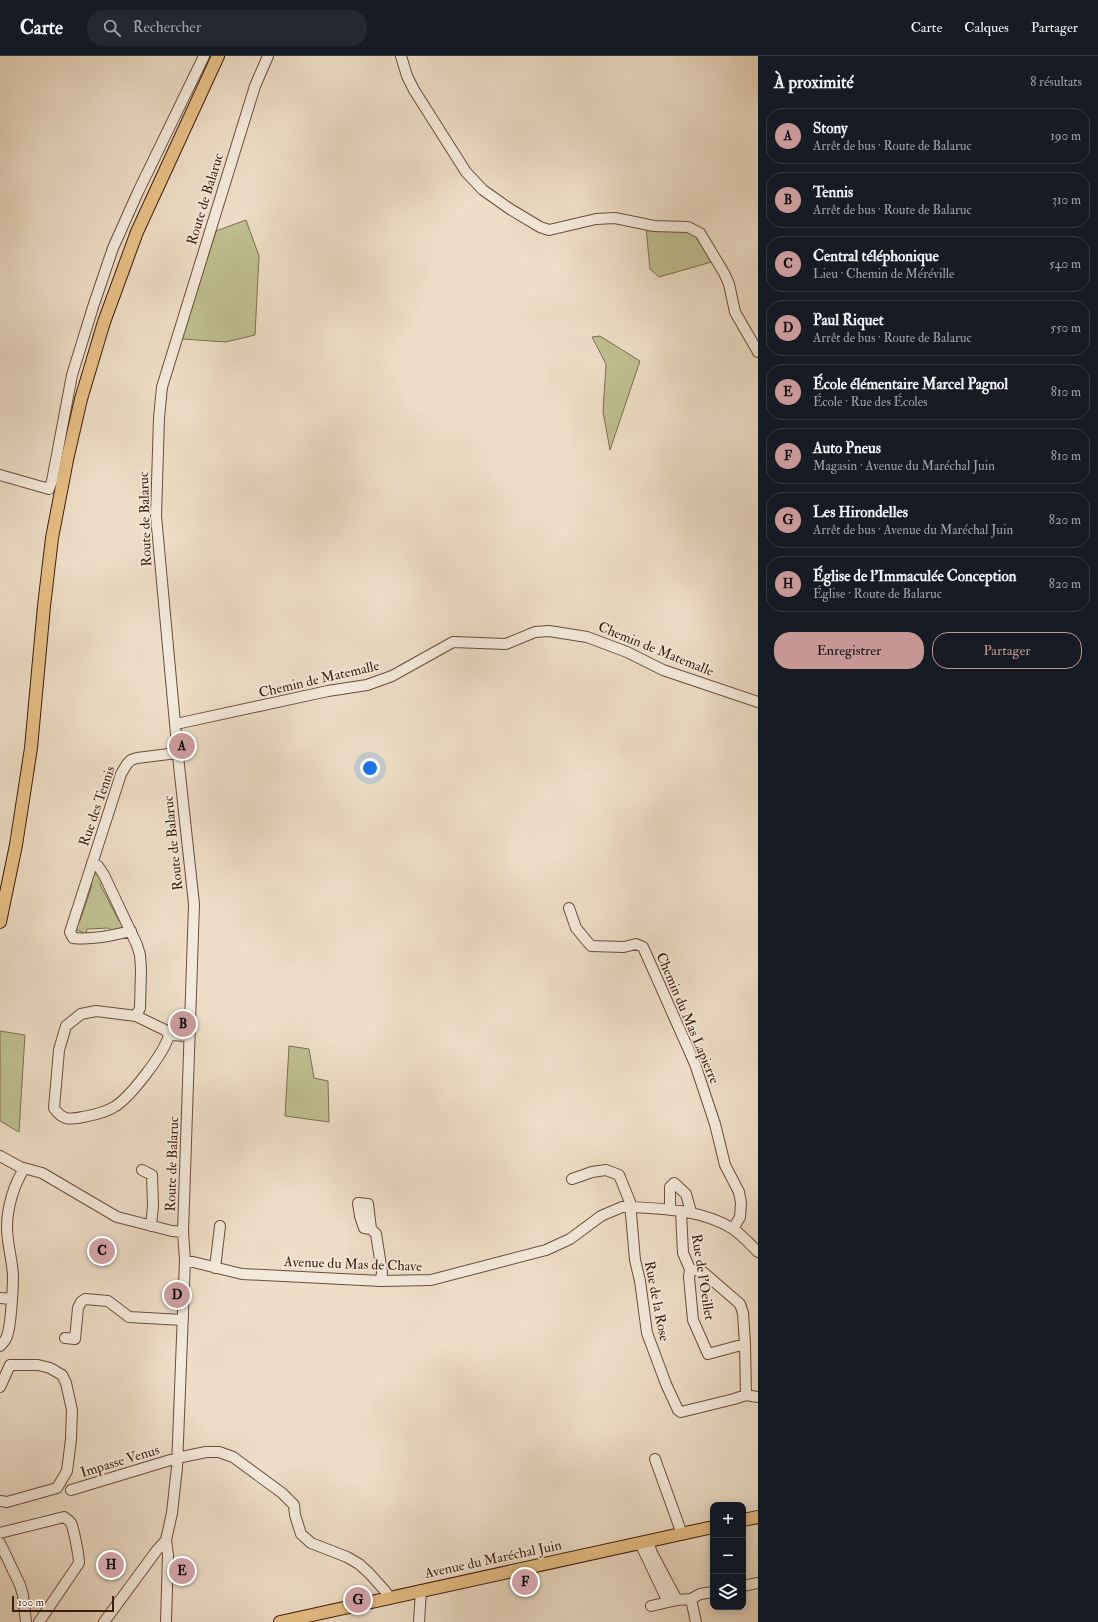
<!DOCTYPE html>
<html lang="fr">
<head>
<meta charset="utf-8">
<style>
	body { margin:0; font-family:"IM FELL Double Pica",serif; background:#242831; color:#f1f3f6 }
	.controls { position:absolute; right:12px; bottom:12px; display:grid; overflow:hidden; border-radius:8px; box-shadow:0 2px 10px #0003 }
	.controls button { width:36px; height:36px; display:grid; place-items:center; padding:0; border:0; border-bottom:1px solid #363941; background:#171b24; color:#f1f3f6; font:20px sans-serif }
	.scale { position:absolute; left:12px; bottom:10px; width:102px; box-sizing:border-box; padding-left:4px; border:2px solid #3e1d0e; border-top:0; font-size:11px; line-height:14px; white-space:nowrap; color:#3e1d0e; -webkit-text-stroke:3px #f4eadb; paint-order:stroke }
	.you { position:absolute; left:370px; top:712px; width:14px; height:14px; margin:-10px; border:3px solid #fff; border-radius:50%; background:#1a73e8; box-shadow:0 0 0 6px #1a73e833 }
	.badge { display:grid; place-items:center; width:26px; height:26px; border-radius:50%; background:#c59692; color:#111; font-size:13px; font-weight:700 }
	.pin { position:absolute; translate:-50% -50%; border:2px solid #fff; box-shadow:0 1px 4px #0006 }
	.list { margin:0; padding:0; list-style:none }
	h2 { display:flex; justify-content:space-between; align-items:center; height:52px; margin:0; padding:0 16px; font-size:17px }
	h2 small { font-size:13px; font-weight:400; color:#9ea1a6 }
	.list li { display:grid; grid-template-columns:26px 1fr auto; gap:12px; align-items:center; box-sizing:border-box; height:56px; margin:0 8px 8px; padding:0 8px; border:1px solid #363941; border-radius:16px }
	.list b { display:block; font-size:15px; white-space:nowrap }
	.list p { margin:0; font-size:13px; white-space:nowrap; color:#9ea1a6 }
	.list em { font-size:13px; font-style:normal; color:#9ea1a6 }
	.actions { display:flex; gap:8px; padding:12px 16px }
	.actions a { flex:1; padding:9px 0; border:1px solid #c59692; border-radius:16px; text-align:center; font-size:14px; color:#c59692 }
	.actions .main { background:#c59692; color:#111 }
	.icon { flex:none; width:22px; height:22px; fill:none; stroke:currentColor; stroke-width:2; stroke-linecap:round; stroke-linejoin:round }
	.map { position:relative; flex:none; width:758px; height:1566px; overflow:hidden }
	header { display:flex; align-items:center; gap:24px; box-sizing:border-box; height:56px; padding:0 20px; background:#171b24; border-bottom:1px solid #363941 }
	header strong { font-size:19px }
	nav { display:flex; gap:22px; margin-inline-start:auto; font-size:14px }
	.search { width:280px; height:36px; background:#242831; display:flex; align-items:center; gap:10px; box-sizing:border-box; padding:0 14px; border-radius:16px; color:#9ea1a6; font-size:15px }
	main { display:flex }
	aside { flex:1; background:#171b24 }
	.map>svg:first-child { display:block }
	.green { fill:#bfbf91; stroke:#7e6e50 }
	.lines { fill:none; stroke-linecap:round; stroke-linejoin:round }
	.minor-casing { stroke:#6a4d3c; stroke-width:12 }
	.major-casing { stroke:#3e1d0e; stroke-width:14 }
	.minor { stroke:#f4eadb; stroke-width:10 }
	.major { stroke:#e7bf84; stroke-width:12 }
	.labels { text-anchor:middle; dominant-baseline:central; stroke-width:3.5; stroke-linejoin:round; paint-order:stroke }
	.street-label { font-size:14px; fill:#3e1d0e; stroke:#f4eadb }
</style>
</head>
<body>
<header>
<strong>Carte</strong>
<div class="search"><svg class="icon" aria-label="search" viewBox="0 0 24 24"><circle cx="10" cy="10" r="6"/><path d="M15 15l6 6"/></svg>Rechercher</div>
<nav><a>Carte</a><a>Calques</a><a>Partager</a></nav>
</header>
<main>
<div class="map">
<svg width="758" height="1566" viewBox="0 0 758 1566">
	<rect width="100%" height="100%" fill="#eedec7"/>
	<filter id="stains"><feTurbulence type="fractalNoise" baseFrequency=".005" numOctaves="4"/><feColorMatrix values="0 0 0 0 .2 0 0 0 0 .09 0 0 0 0 .02 0 0 0 .5 -.17"/></filter>
	<radialGradient id="worn" r=".72"><stop offset=".6" stop-color="#630" stop-opacity="0"/><stop offset="1" stop-color="#630" stop-opacity=".3"/></radialGradient>
	<!-- green -->
	<path class="green" d="M246,164L259,200L255,279L226,286L182,283L216,175Z
		M646,171L694,175L715,205L659,221L650,213Z
		M600,280L640,305L610,394L603,356L606,308L592,281Z
		M95,817L98,818L104,826L100,828L119,865H124V870L122,873L111,875L109,872L87,873L86,878L77,874L75,869V864L80,865L92,829L88,826L92,819Z
		M0,975L25,979L19,1076L0,1065Z
		M289,990L309,993L314,1022L328,1025L329,1066L285,1060Z"/>
	<g class="lines">
		<!-- minor casing -->
		<g class="minor-casing">
			<path id="minor" d="M401,0L407,20L414,34L466,116L483,134L510,153L540,171L549,174L596,163L615,162L654,170L688,171L700,177L724,217L729,228L735,256L758,296
				M0,419L49,433L52,425L72,319L93,251L113,192L138,136L204,0
				M176,668L328,635L367,629L392,620L453,586L506,588L535,576L549,575L587,581L627,596L663,614L758,646
				M92,807L98,810L104,819L137,889L140,899L141,913L140,952L136,960
				M569,852L576,872L591,890L624,891L636,888L643,891L695,1008L715,1068L725,1109L739,1136L741,1147L740,1161L733,1173
				M131,875C111,880 92,884 73,882L70,876L121,718L127,708L131,704L137,702L177,697
				M169,979C165,996 130,1042 114,1051C105,1057 93,1059 83,1061C69,1064 62,1064 54,1052L59,994L66,970L81,958L96,955L136,960L165,974L169,979L189,980
				M0,1100L20,1111L42,1117L117,1161L172,1175L183,1176
				M142,1114L152,1119L153,1150L151,1170
				M572,1123L592,1116L606,1114L619,1119L630,1146L635,1204L640,1225L647,1277L666,1328L678,1354L681,1356L734,1343L746,1339L745,1288L743,1257L740,1248L703,1216L690,1213
				M670,1154V1131L674,1127L686,1138L691,1156
				M681,1155L683,1197L690,1213L689,1221L693,1264L708,1298L745,1288
				M371,1173L364,1172L360,1160L358,1147L368,1148L371,1173L376,1178L382,1216L381,1225
				M185,1204L242,1218L381,1225L431,1224L546,1194L570,1183L601,1160L622,1151H631C665,1153 703,1154 733,1173C742,1179 750,1188 758,1196
				M215,1212L220,1170
				M0,1242L12,1243
				M65,1282L75,1283L78,1252L81,1246L85,1243L108,1245L129,1261L183,1264
				M0,1290C3,1287 6,1284 7,1280C11,1270 13,1231 13,1219C12,1203 7,1187 7,1171C7,1152 14,1128 24,1113
				M0,1331L10,1309H38L50,1312L62,1319L66,1327L72,1354L71,1383L67,1415L57,1432L7,1446L0,1445
				M746,1339L758,1341
				M655,1403L682,1478
				M71,1434L177,1402L206,1396H219L233,1401L282,1437L294,1449L295,1459L301,1478L311,1487L347,1501L359,1508L369,1517L386,1536L389,1541
				M0,1477L64,1461C67,1463 69,1464 71,1467C74,1473 79,1501 79,1507L39,1566
				M648,1486L652,1497L677,1544
				M0,1487L20,1529L23,1539L26,1566
				M640,1487L668,1546
				M743,1530L758,1527
				M691,1543L696,1566
				M651,1550L677,1544L691,1543L700,1538L713,1536
				M104,1566L157,1494L166,1484L172,1457L177,1411L185,1204L183,1176L194,848L178,700L156,460L159,362L162,331L255,30L268,0
				M166,1566L168,1499L166,1484
				M419,1566L421,1534"/>
		</g>
		<!-- major casing -->
		<g class="major-casing">
			<path id="major" d="M0,866L16,789L31,692L44,550L52,482L67,404L81,343L104,266L137,176L218,0
				M743,1464L758,1461
				M280,1566L713,1471"/>
		</g>
		<!-- minor -->
		<use href="#minor" class="minor"/>
		<!-- major -->
		<use href="#major" class="major"/>
	</g>
	<g class="labels">
		<!-- street labels -->
		<g class="street-label">
			<text transform="translate(205 143) rotate(-73)">Route de Balaruc</text>
			<text transform="translate(145 463) rotate(-92)">Route de Balaruc</text>
			<text transform="translate(656 593) rotate(22)">Chemin de Matemalle</text>
			<text transform="translate(319 623) rotate(-13)">Chemin de Matemalle</text>
			<text transform="translate(97 750) rotate(-71)">Rue des Tennis</text>
			<text transform="translate(173 787) rotate(-96)">Route de Balaruc</text>
			<text transform="translate(688 962) rotate(67)">Chemin du Mas Lapierre</text>
			<text transform="translate(172 1108) rotate(-88)">Route de Balaruc</text>
			<text transform="translate(353 1208) rotate(2)">Avenue du Mas de Chave</text>
			<text transform="translate(703 1221) rotate(81)">Rue de l'Oeillet</text>
			<text transform="translate(657 1245) rotate(79)">Rue de la Rose</text>
			<text transform="translate(120 1405) rotate(-17)">Impasse Venus</text>
			<text transform="translate(493 1503) rotate(-12)">Avenue du Maréchal Juin</text>
		</g>
	</g>
	<rect width="100%" height="100%" filter="url(#stains)"/>
	<rect width="100%" height="100%" fill="url(#worn)"/>
</svg>
<div class="controls">
<button>+</button>
<button>−</button>
<button><svg class="icon" aria-label="layers" viewBox="0 0 24 24"><path d="M12 4l9 5-9 5-9-5zM3 14l9 5 9-5"/></svg></button>
</div>
<div class="scale">100 m</div>
<div class="you"></div>
<div class="pin badge" style="left:182px;top:690px">A</div>
<div class="pin badge" style="left:183px;top:968px">B</div>
<div class="pin badge" style="left:102px;top:1195px">C</div>
<div class="pin badge" style="left:177px;top:1239px">D</div>
<div class="pin badge" style="left:182px;top:1515px">E</div>
<div class="pin badge" style="left:525px;top:1526px">F</div>
<div class="pin badge" style="left:358px;top:1544px">G</div>
<div class="pin badge" style="left:111px;top:1509px">H</div>
</div>
<aside>
<h2>À proximité<small>8 résultats</small></h2>
<ul class="list">
<li><span class="badge">A</span><div><b>Stony</b><p>Arrêt de bus · Route de Balaruc</p></div><em>190 m</em></li>
<li><span class="badge">B</span><div><b>Tennis</b><p>Arrêt de bus · Route de Balaruc</p></div><em>310 m</em></li>
<li><span class="badge">C</span><div><b>Central téléphonique</b><p>Lieu · Chemin de Méréville</p></div><em>540 m</em></li>
<li><span class="badge">D</span><div><b>Paul Riquet</b><p>Arrêt de bus · Route de Balaruc</p></div><em>550 m</em></li>
<li><span class="badge">E</span><div><b>École élémentaire Marcel Pagnol</b><p>École · Rue des Écoles</p></div><em>810 m</em></li>
<li><span class="badge">F</span><div><b>Auto Pneus</b><p>Magasin · Avenue du Maréchal Juin</p></div><em>810 m</em></li>
<li><span class="badge">G</span><div><b>Les Hirondelles</b><p>Arrêt de bus · Avenue du Maréchal Juin</p></div><em>820 m</em></li>
<li><span class="badge">H</span><div><b>Église de l'Immaculée Conception</b><p>Église · Route de Balaruc</p></div><em>820 m</em></li>
</ul>
<div class="actions"><a class="main">Enregistrer</a><a>Partager</a></div>
</aside>
</main>
</body>
</html>
